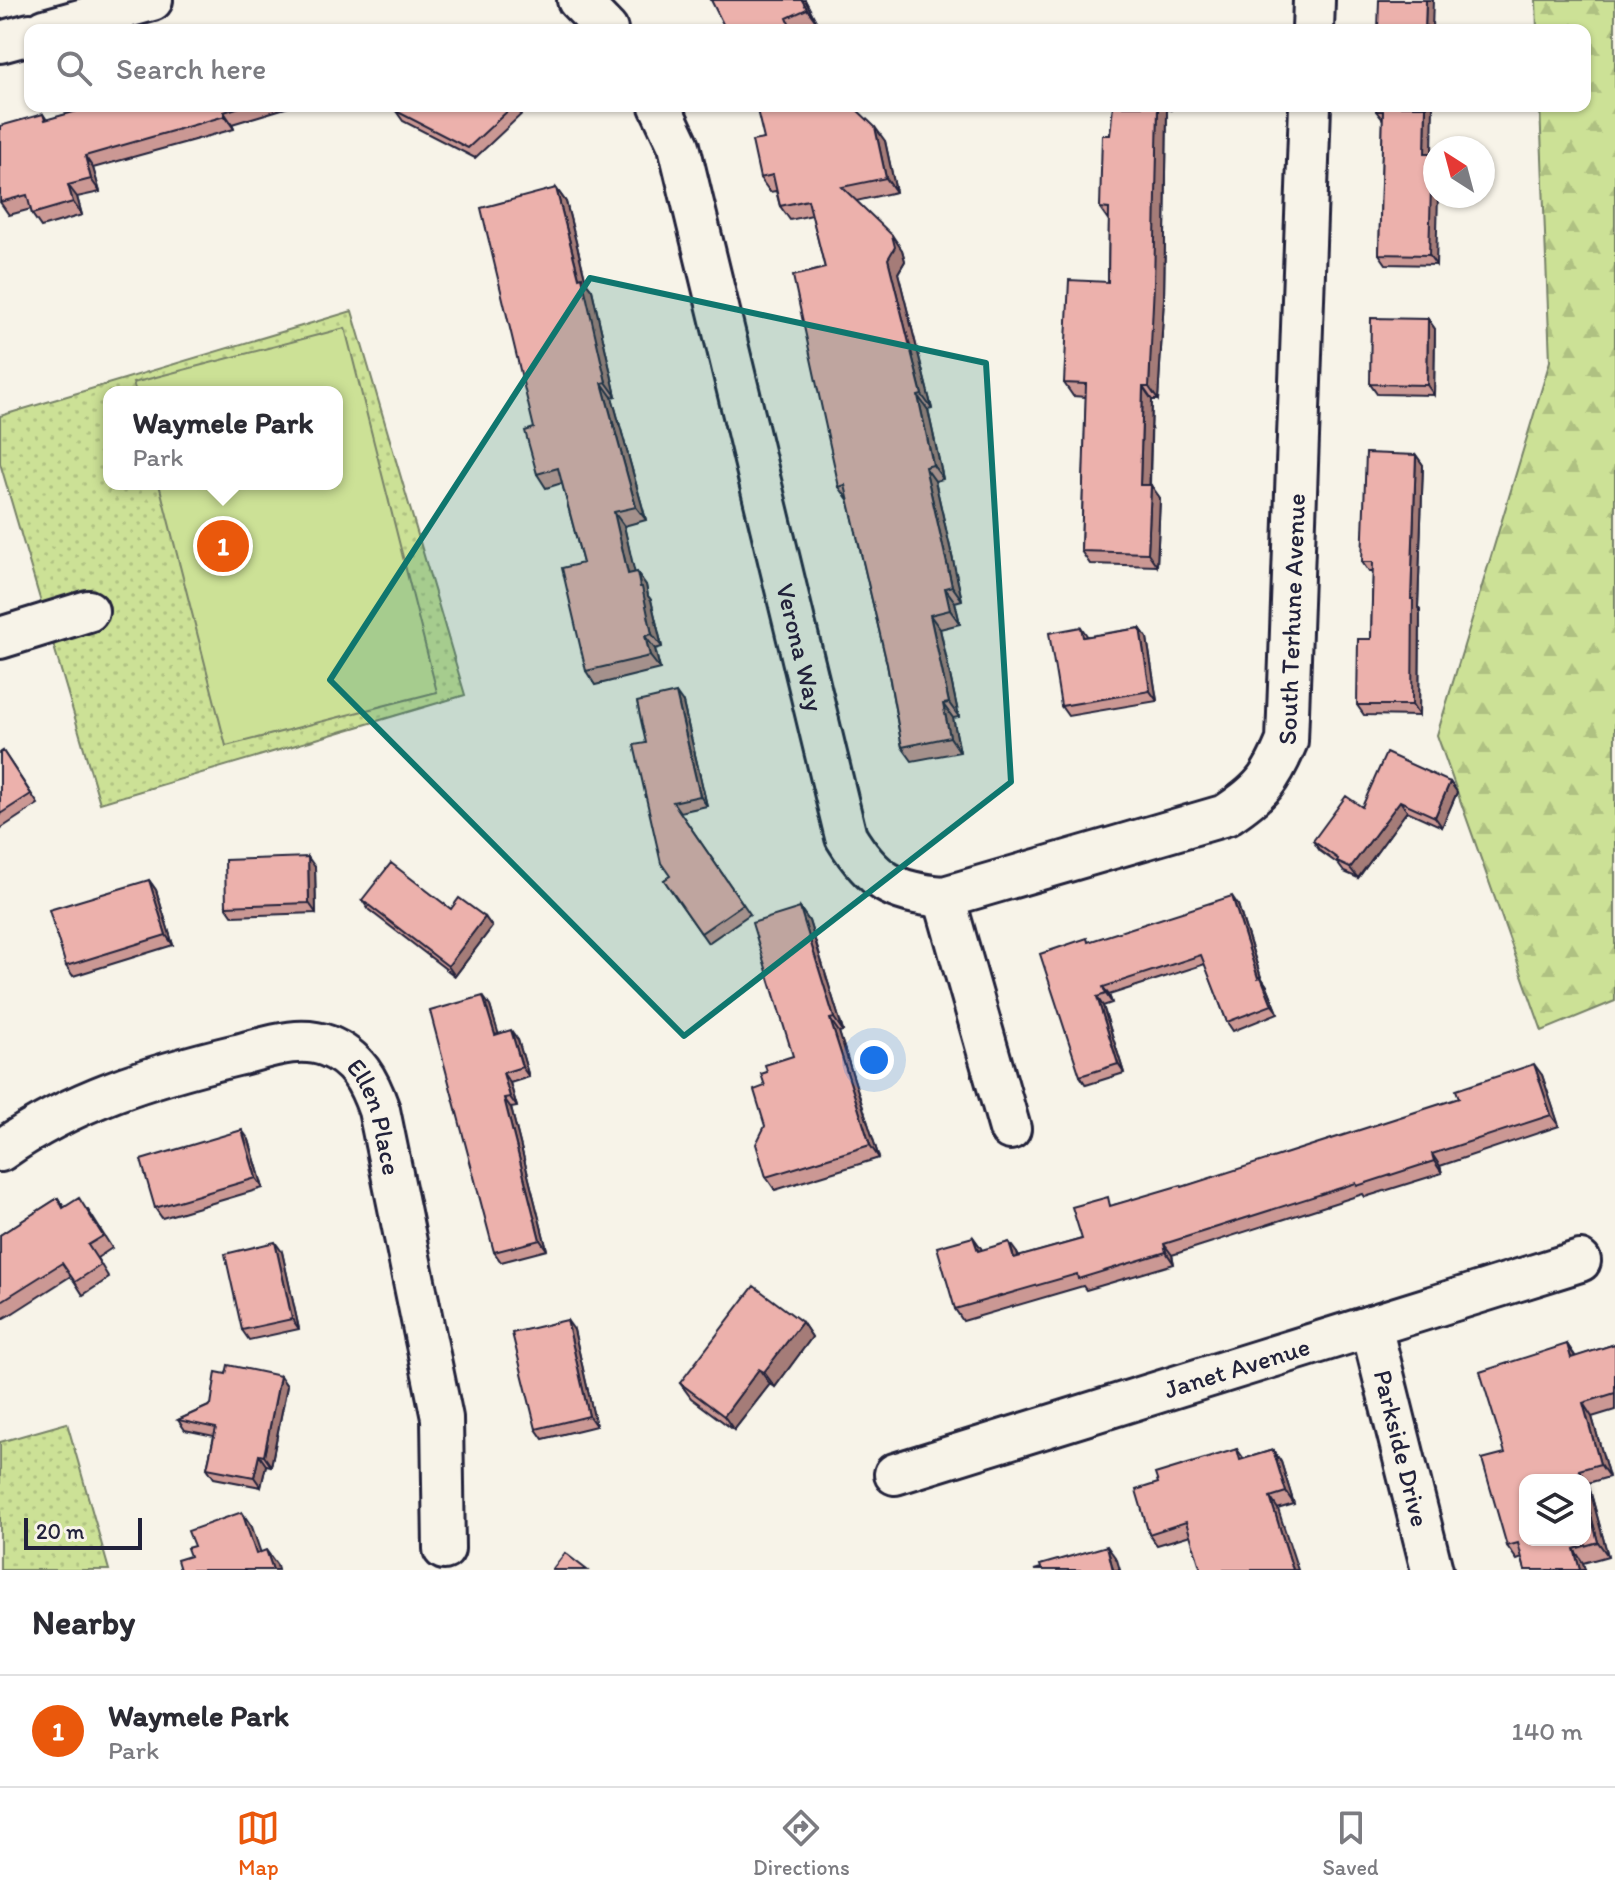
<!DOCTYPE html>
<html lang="en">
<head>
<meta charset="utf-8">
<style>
	body { margin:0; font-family:Itim,sans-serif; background:#f2f2f3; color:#2b2b33 }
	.controls { position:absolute; right:24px; bottom:24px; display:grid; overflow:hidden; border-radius:16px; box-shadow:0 2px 6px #0004 }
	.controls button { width:72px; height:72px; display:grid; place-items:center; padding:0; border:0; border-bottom:2px solid #e1e1e2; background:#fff; color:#2b2b33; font:40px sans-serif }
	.compass { position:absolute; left:1423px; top:136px; width:72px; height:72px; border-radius:50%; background:#fff; box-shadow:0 2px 6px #0004; rotate:324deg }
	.scale { position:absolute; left:24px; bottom:20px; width:118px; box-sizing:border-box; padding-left:8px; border:4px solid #22223b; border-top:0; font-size:22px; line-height:28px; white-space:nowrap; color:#22223b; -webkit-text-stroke:6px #f7f3e8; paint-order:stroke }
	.you { position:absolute; left:874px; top:1060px; width:28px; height:28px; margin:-20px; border:6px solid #fff; border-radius:50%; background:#1a73e8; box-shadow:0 0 0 12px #1a73e833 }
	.badge { display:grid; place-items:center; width:52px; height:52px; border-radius:50%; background:#ea580c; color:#fff; font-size:26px; font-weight:700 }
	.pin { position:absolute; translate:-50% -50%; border:4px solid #fff; box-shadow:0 2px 8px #0006 }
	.popup { position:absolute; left:103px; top:386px; width:240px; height:104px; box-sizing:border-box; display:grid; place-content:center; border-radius:16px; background:#fff; filter:drop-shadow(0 2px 6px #0005); font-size:26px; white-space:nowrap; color:#7c7c81 }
	.popup b { font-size:30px; color:#2b2b33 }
	.popup::after { content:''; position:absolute; left:50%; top:100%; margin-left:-16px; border:16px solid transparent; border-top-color:#fff }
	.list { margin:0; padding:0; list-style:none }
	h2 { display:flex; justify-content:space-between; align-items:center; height:104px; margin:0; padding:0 32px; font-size:34px }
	h2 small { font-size:26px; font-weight:400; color:#7c7c81 }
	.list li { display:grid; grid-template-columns:52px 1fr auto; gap:24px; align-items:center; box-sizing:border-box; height:112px; padding:0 32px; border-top:2px solid #e1e1e2 }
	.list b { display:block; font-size:30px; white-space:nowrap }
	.list p { margin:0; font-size:26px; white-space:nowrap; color:#7c7c81 }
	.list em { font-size:26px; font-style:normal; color:#7c7c81 }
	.icon { flex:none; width:44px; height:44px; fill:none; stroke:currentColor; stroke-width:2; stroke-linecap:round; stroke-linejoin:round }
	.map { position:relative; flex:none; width:1615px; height:1570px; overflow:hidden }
	.search { position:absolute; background:#fff; box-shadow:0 2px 6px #0004; left:24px; right:24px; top:24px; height:88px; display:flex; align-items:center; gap:20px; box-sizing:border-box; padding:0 28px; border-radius:16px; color:#7c7c81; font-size:30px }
	.sheet { height:216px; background:#fff }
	nav { display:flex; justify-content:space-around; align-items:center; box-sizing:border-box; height:112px; border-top:2px solid #e1e1e2; background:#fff; font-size:22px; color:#7c7c81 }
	nav a { display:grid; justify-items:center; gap:4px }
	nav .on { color:#ea580c }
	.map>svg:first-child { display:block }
	.green { fill:url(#green-dots); stroke:#778268; stroke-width:2; fill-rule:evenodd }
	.forest { fill:url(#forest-firs); stroke:#778268; stroke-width:2 }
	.pitch { fill:#cce196; stroke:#778268; stroke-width:2 }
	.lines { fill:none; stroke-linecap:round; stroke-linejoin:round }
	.minor-casing { stroke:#22223b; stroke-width:46 }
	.minor { stroke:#f7f3e8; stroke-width:40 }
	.wall { fill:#cb9894; stroke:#22223b; stroke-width:2 }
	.shaded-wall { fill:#a57c78; stroke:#22223b; stroke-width:2 }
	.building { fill:#ecb1ac; stroke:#22223b; stroke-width:2 }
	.marked { fill:#0f766e; fill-opacity:0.2; stroke:#0f766e; stroke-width:6; stroke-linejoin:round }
	.labels { text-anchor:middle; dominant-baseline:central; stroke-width:7; stroke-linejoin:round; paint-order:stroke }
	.street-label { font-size:26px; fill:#22223b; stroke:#f7f3e8 }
</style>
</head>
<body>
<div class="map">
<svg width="1615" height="1570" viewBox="0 0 1615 1570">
	<defs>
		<pattern id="green-dots" width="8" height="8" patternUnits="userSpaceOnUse" patternTransform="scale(2)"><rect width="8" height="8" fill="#cce196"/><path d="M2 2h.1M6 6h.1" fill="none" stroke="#afc182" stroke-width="1.8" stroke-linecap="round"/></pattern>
		<pattern id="forest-firs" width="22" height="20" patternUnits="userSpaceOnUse" patternTransform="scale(2)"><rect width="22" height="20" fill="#cce196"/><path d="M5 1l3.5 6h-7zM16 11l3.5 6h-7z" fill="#afc182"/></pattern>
	</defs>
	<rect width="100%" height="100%" fill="#f7f3e8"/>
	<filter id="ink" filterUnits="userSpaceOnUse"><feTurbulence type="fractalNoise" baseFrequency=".0125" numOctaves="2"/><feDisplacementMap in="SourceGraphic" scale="16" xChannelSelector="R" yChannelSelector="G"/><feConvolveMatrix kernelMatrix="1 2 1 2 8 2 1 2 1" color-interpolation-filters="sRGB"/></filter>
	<g filter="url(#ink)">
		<!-- green -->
		<path class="green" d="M352,311L465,695L100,803L0,463V416ZM109,392H337V484H109Z
			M67,1423L109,1570H0V1442Z"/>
		<!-- forest -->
		<path class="forest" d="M1536,0H1615V1001L1542,1031L1437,735L1550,361L1540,106H1585V30H1537Z"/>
		<!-- pitch -->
		<path class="pitch" d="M345,328L437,692L226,746L159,484H337V392H136L133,383Z"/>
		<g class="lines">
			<!-- minor casing -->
			<g class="minor-casing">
				<g id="minor">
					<path d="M578,0L607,30"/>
					<path d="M45,30L152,0"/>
					<path d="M1313,30L1314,0"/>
					<path d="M0,42L30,34"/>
					<path id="s1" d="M660,106L679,146L846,837C873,881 893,893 944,897L1226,815C1261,792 1271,780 1287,741L1310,106"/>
					<path d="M0,638L88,611"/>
					<path d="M944,897L1010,1129"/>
					<path id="s2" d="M0,1151C72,1100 153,1075 237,1055C266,1048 298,1035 327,1046C357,1058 369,1081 379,1110L442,1418L444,1549"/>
					<path id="s3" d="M1371,1326L1432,1570"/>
					<path id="s4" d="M895,1474L1580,1261"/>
				</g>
			</g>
			<!-- minor -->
			<use href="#minor" class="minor"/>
		</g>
		<!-- wall -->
		<path class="wall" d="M805,0L817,23L802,30H726Z
			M95,106H292L232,124L234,129L93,168L100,192L77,197L82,215L41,227L32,214L31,209L9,215L0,202L43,114L47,120Z
			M398,106H523L526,110L475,158L403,121L396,111Z
			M1113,106H1171V110L1167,109L1164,298L1158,400H1152L1150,485L1160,498L1157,566L1090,564L1081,551L1086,397L1073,396L1064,383L1108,282L1109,221L1100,208L1110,135Z
			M1376,106L1432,153L1435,157L1436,265L1386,264L1379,254L1383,120L1376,111Z
			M764,139L885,141L896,192L856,201L902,250L905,261L898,273L932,409L928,410L943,479L935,481L962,600L955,602L960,624L940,629L959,717L953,718L960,752L912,761L902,747L887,664L849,501L839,487L825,268L812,215L790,220L780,206L776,191L770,192L760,178Z
			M556,188L566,202L586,282L592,290L616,396L612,397L646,520L624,526L634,572L646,585L648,596L651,600L662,647L655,649L660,669L595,685L586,671L583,563L562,483L546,488L537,474L534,428Z
			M1428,319L1435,329L1434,395L1377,394L1370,384Z
			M1416,455L1423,465L1418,607L1420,609L1419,716L1364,715L1357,705L1371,639L1373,572H1369L1362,562Z
			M1081,627L1088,637L1140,628L1147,638L1157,701L1068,716L1061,706Z
			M683,703L707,806L680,812L750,914L708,943L664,880L670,876L646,743Z
			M3,751L38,804L0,829V753Z
			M1450,782L1457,792L1442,827L1407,811L1358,878L1344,872L1338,864L1320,851L1313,841L1362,807Z
			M315,867L316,913L233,916L226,906Z
			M149,880L156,890L173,945L73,976L66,966Z
			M362,900L451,909L485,917L492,927L455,976L369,910Z
			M1238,905L1261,977L1267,986L1278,1013L1233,1031L1227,1022L1205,964L1109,995L1112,1003L1103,1006L1124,1073L1086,1085L1080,1076L1090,942Z
			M800,908L809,921L843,1031L839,1032L879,1158L775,1190L766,1177L765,1086L793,1056Z
			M490,1006L498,1034L518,1040L529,1077L510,1083L517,1107L511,1108L547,1250L501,1262L494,1252Z
			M1542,1075L1559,1126L1440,1166L1442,1173L1365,1197L1363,1194L1172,1255L1174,1264L1086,1290L1083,1286L963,1321L955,1309L973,1237L982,1250L1017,1253L1019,1257L1082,1239L1114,1205L1183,1187Z
			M249,1140L263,1188L162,1218L155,1208Z
			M58,1198L64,1207L88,1210L112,1248L97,1258L109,1278L83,1295L71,1276L13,1313L0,1320V1235Z
			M282,1252L299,1329L249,1340L242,1330Z
			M802,1322L812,1337L775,1387L770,1384L734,1430L691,1398L680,1383Z
			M574,1330L596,1426L543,1439L536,1429Z
			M1567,1344L1576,1357L1615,1344V1410L1592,1417L1609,1477L1588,1483L1608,1556L1583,1563L1585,1570H1525L1522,1558L1517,1560L1507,1546L1505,1453Z
			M226,1374L280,1376L287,1386L271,1466L266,1465L261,1487L214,1478L207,1468L214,1436L185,1430L178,1420L211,1405Z
			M1237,1449L1244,1459L1273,1450L1281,1462L1294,1504L1157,1545L1149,1534L1158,1483Z"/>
		<!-- shaded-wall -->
		<path class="shaded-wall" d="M802,0H805L817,23L807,9Z
			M1426,0H1433L1432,30H1425Z
			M1158,106H1165L1167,109L1164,298L1158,400L1149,387Z
			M1426,106H1433L1432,153L1435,157V196H1438L1436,265L1429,255L1425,153Z
			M224,112L232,124L234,129L225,116Z
			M875,127L885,141L896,192L886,178Z
			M85,156L93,168L100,192L91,179Z
			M68,185L77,197L82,215L73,202Z
			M556,188L566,202L586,282L592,290L616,396L606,382Z
			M892,235L902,250L905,261L898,273L932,409L922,395L888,259Z
			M1428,319L1435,329L1434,395L1427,385Z
			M602,383L612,397L646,520L636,507Z
			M1143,387L1152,400L1149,498L1140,485Z
			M918,396L928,410L943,479L933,465Z
			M1416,455L1423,465L1418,607L1420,609L1419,716L1412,705L1411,599Z
			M925,467L935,481L962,600L952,586Z
			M1151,485L1160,498L1157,566L1148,553Z
			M614,512L624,526L638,587L628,574Z
			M637,572L646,585L648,596L651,600L662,647L652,634Z
			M945,588L955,602L960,624L950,610Z
			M930,615L940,629L959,717L949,703Z
			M1140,628L1147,638L1157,701L1150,691Z
			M645,636L655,649L660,669L650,656Z
			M676,693L683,703L707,806L700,796Z
			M943,704L953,718L960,752L950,737Z
			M1450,782L1457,792L1442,827L1435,817Z
			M1400,801L1407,811L1358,878L1350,868Z
			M308,857L315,867L316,913L309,903Z
			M149,880L156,890L173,945L166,935Z
			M1232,896L1238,905L1264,987L1258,978Z
			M800,908L809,921L843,1031L834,1018Z
			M485,917L492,927L455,976L448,966Z
			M1261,977L1267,986L1278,1013L1272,1005Z
			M1103,987L1109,995L1112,1003L1106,994Z
			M483,996L490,1006L502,1045L495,1035Z
			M1097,997L1103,1006L1124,1073L1118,1064Z
			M830,1019L839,1032L879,1158L870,1145Z
			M511,1030L518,1040L529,1077L522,1067Z
			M1534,1064L1542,1075L1559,1126L1551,1115Z
			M503,1073L510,1083L517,1107L510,1097Z
			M504,1098L511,1108L547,1250L540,1240Z
			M242,1130L249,1140L263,1188L256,1178Z
			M1432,1154L1440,1166L1442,1173L1434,1161Z
			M973,1237L981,1248L986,1263L978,1251Z
			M275,1242L282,1252L299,1329L292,1319Z
			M1009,1242L1017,1253L1022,1270L1014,1258Z
			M1164,1244L1172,1255L1174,1264L1166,1252Z
			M567,1320L574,1330L596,1426L589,1416Z
			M802,1322L812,1337L775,1387L764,1372Z
			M1567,1344L1576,1358H1571Z
			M759,1369L770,1384L734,1430L724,1416Z
			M280,1376L287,1386L271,1466L264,1456Z
			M1583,1403L1592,1417L1609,1477L1600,1464Z
			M1273,1450L1281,1462L1294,1504L1286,1492Z
			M259,1455L266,1465L261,1487L254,1477Z
			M1579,1470L1588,1483L1608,1556L1598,1542L1585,1493V1480H1581Z
			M1270,1497L1278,1509L1298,1570H1293Z
			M242,1512L252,1527L266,1568L256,1554Z
			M1107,1546L1117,1560L1120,1570H1113Z
			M1574,1549L1583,1563L1585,1570H1580Z
			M266,1550L277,1565L278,1570H273Z"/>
		<!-- building -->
		<path class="building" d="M711,0H802L807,9L787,18L792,30H726Z
			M1379,0H1426L1425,30H1378Z
			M95,106H243L224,112L225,116L85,156L91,179L68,185L73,202L32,214L27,195L0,202V126L43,114L45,120Z
			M398,106H513L468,148L396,111Z
			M756,106H853L875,127L886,178L842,187L892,235L895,247L888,259L922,395L918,396L933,465L925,467L952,586L945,588L950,610L930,615L949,703L943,704L950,737L902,747L887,664L845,485L839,487L793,276L825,268L808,200L780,206L773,175L760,178L752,141L764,139Z
			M1113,106H1158L1154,284L1149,387H1143L1140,485H1151L1148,553L1081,551L1086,384L1064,383L1069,280L1108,282L1109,209L1100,208L1102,135H1110Z
			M1376,106H1426L1425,153H1432L1429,255L1379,254L1383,111H1376Z
			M556,188L579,278L582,277L606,382L602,383L636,507L614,512L628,574L637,572L640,587H642L652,634L645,636L650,656L586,671L562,568L583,563L558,468L537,474L525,431L534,428L481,208Z
			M1371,318L1428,319L1427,385L1370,384Z
			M1366,453L1416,455L1411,599H1413L1412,705H1357L1358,639H1371L1373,562H1362Z
			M1081,627L1083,637L1140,628L1150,691L1061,706L1049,633Z
			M676,693L700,796L673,802L743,904L701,933L664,880L670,876L661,863L634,745L646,743L637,702Z
			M3,751L31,794L0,814V753Z
			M1386,753L1450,782L1435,817L1400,801L1350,868L1337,862L1338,859L1313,841L1346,796L1362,807Z
			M308,857L309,903L226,906L225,860Z
			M391,863L451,909L459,898L485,917L448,966L362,900Z
			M149,880L166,935L66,966L49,910Z
			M1232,896L1258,978L1261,977L1272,1005L1227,1022L1201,955L1103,987L1106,994L1097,997L1118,1064L1080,1076L1040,954L1087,938L1088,942Z
			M800,908L834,1018L830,1019L870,1145L766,1177L756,1144L765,1126L754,1090L765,1086L761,1074L767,1072L765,1065L793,1056L752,923Z
			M483,996L495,1035L511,1030L522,1067L503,1073L510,1097L504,1098L540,1240L494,1252L430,1011Z
			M1534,1064L1551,1115L1432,1154L1434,1161L1357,1186L1356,1183L1164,1244L1166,1252L1078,1279L1077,1274L955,1309L937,1247L973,1237L978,1251L1009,1242L1014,1258L1082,1239L1072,1207L1108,1197L1110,1206L1181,1185L1182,1187L1459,1098L1456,1090Z
			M242,1130L256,1178L155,1208L141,1160Z
			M58,1198L63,1208L79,1198L103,1236L88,1245L101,1265L75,1282L62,1263L0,1302V1235Z
			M275,1242L292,1319L242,1330L225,1254Z
			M754,1286L802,1322L764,1372L759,1369L724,1416L680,1383Z
			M567,1320L589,1416L536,1429L512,1333Z
			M1567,1344L1571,1358L1615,1344V1393L1583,1403L1600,1464L1579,1470L1581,1480H1525V1540H1585V1493L1598,1542L1574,1549L1580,1570H1525L1518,1543L1507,1546L1482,1459L1505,1453L1480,1372Z
			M228,1365L280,1376L264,1456L259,1455L254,1477L207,1468L216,1428L178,1420L211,1405L216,1372L226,1374Z
			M1237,1449L1240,1460L1273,1450L1286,1492L1270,1497L1293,1570H1201L1186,1522L1149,1534L1136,1490L1158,1483L1155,1474Z
			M242,1512L256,1554L266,1550L273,1570H180L177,1560L190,1556L187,1548L194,1546L188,1531Z
			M1107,1546L1113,1570H1034L1041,1568L1040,1565Z
			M565,1553L587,1570H552Z"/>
	</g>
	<!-- marked area -->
	<path class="marked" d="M590,278L986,363L1011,782L684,1036L330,680Z"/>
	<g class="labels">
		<!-- street labels -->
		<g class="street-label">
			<text stroke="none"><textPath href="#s1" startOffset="1390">South Terhune Avenue</textPath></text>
			<text stroke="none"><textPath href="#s1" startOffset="560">Verona Way</textPath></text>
			<text stroke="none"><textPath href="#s2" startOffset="440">Ellen Place</textPath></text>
			<text stroke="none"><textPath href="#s4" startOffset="358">Janet Avenue</textPath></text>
			<text stroke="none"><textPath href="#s3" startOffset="126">Parkside Drive</textPath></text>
		</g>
	</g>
</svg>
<div class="controls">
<button><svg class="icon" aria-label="layers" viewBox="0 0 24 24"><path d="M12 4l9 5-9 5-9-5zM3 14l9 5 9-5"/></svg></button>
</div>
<svg class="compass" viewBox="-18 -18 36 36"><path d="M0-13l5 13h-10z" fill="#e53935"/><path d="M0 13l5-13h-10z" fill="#7c7c81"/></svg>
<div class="scale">20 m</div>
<div class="you"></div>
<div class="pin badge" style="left:223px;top:546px">1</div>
<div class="popup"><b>Waymele Park</b>Park</div>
<div class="search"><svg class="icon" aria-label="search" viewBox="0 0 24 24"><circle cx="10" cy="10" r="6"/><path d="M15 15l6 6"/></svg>Search here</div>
</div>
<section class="sheet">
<h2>Nearby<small></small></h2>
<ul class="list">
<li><span class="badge">1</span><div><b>Waymele Park</b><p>Park</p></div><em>140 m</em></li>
</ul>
</section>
<nav>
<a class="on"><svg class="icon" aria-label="map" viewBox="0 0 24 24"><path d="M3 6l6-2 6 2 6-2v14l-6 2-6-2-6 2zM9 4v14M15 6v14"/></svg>Map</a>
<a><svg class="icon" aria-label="directions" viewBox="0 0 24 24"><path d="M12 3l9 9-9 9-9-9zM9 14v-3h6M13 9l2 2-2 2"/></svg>Directions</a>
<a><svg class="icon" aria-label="saved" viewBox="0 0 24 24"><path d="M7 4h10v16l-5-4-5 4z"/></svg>Saved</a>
</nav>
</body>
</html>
